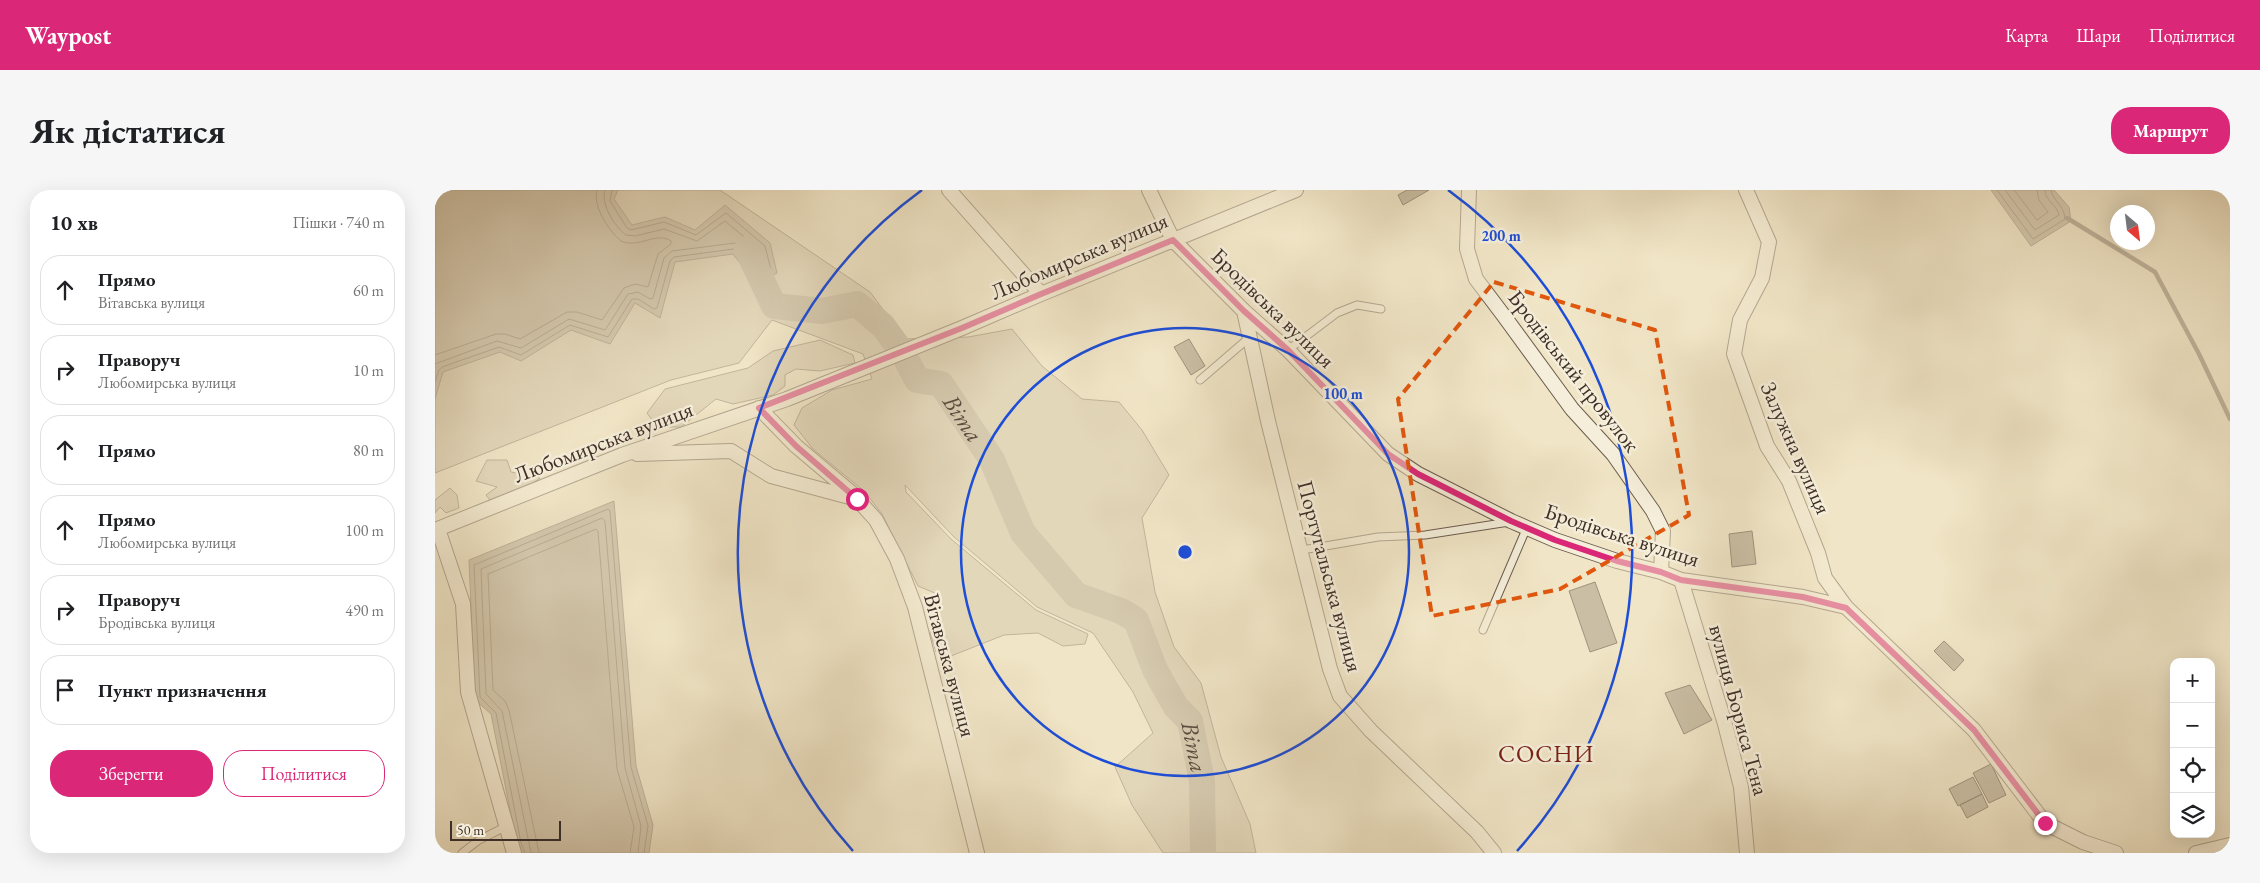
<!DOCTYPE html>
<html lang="uk">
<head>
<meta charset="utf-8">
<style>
	body { margin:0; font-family:"EB Garamond",serif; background:#f6f6f6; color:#202124 }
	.controls { position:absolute; right:15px; bottom:15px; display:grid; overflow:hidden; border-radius:10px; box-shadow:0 5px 20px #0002 }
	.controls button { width:45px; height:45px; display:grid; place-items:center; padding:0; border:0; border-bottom:1px solid #e0e0e0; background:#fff; color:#202124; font:25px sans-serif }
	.compass { position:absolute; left:1675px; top:15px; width:45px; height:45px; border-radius:50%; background:#fff; box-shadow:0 5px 20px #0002; rotate:152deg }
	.scale { position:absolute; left:15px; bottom:12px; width:111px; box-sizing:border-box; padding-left:5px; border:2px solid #3f2f27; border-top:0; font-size:14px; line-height:18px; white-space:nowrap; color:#3f2f27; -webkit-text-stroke:4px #f5eeda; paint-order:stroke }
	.stop { position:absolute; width:15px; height:15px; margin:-11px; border:4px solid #db2777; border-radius:50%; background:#fff }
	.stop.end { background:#db2777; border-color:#fff; box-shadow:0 1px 5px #0008 }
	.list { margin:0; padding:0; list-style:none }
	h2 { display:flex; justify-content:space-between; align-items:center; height:65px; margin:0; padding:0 20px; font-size:21px }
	h2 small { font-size:16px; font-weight:400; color:#757577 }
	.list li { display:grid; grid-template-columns:32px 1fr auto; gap:15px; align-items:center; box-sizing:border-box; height:70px; margin:0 10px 10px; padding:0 10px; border:1px solid #e0e0e0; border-radius:20px }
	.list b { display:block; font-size:19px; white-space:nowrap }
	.list p { margin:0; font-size:16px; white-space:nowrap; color:#757577 }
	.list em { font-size:16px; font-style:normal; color:#757577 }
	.actions { display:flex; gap:10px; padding:15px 20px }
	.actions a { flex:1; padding:11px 0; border:1px solid #db2777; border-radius:20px; text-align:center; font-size:18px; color:#db2777 }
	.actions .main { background:#db2777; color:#fff }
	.icon { flex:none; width:28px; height:28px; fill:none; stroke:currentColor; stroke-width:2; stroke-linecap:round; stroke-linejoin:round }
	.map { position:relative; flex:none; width:1795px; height:663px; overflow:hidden; border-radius:20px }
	header { display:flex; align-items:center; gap:30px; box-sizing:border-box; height:70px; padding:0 25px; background:#db2777; color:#fff }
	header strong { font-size:24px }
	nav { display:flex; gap:28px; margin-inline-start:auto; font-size:18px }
	.intro { display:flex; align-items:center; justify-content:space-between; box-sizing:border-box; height:120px; padding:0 30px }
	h1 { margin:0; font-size:35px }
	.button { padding:12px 22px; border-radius:20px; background:#db2777; color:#fff; font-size:18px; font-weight:700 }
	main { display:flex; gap:30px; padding:0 30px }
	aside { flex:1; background:#fff; border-radius:20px; box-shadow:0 5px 20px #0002 }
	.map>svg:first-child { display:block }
	.green { fill:#d2c6ab; stroke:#887a69 }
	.water { fill:#b4a790; stroke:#857766 }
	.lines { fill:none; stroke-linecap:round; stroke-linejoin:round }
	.shore { stroke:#7a6b5c; stroke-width:1 }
	.stream { stroke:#857766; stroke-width:4.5 }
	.river { stroke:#b4a790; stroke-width:26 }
	.building { fill:#9b8e7a; stroke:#3f2f27 }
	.service-casing { stroke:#6b5c4f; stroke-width:9 }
	.minor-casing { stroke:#6b5c4f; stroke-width:16 }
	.service { stroke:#f5eeda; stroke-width:7 }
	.minor { stroke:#f5eeda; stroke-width:14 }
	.route { stroke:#db2777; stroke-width:6 }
	.marked { fill:none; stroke:#e0570d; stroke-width:4; stroke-dasharray:10 6; stroke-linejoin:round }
	.ring { fill:none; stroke:#1d4ed8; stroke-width:2.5 }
	.labels { text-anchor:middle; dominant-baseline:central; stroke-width:5; stroke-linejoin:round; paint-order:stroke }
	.street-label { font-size:22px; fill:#3f2f27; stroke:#f5eeda }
	.water-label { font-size:24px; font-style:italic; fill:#5c4d41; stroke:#f5eeda }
	.neighbourhood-label { font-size:24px; letter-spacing:1px; fill:#7a1f14; stroke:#f5eeda }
	.centre { fill:#1d4ed8; stroke:#f5eeda; stroke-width:2.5 }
	.ring-label { font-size:15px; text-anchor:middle; font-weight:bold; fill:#1d4ed8; stroke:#f5eeda; stroke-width:5; stroke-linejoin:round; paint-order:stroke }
</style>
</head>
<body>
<header>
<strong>Waypost</strong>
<nav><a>Карта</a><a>Шари</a><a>Поділитися</a></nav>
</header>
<div class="intro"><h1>Як дістатися</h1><a class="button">Маршрут</a></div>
<main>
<aside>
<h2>10 хв<small>Пішки · 740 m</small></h2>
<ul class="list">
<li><svg class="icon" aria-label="ahead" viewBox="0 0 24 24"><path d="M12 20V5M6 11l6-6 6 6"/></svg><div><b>Прямо</b><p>Вітавська вулиця</p></div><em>60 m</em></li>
<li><svg class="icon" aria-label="right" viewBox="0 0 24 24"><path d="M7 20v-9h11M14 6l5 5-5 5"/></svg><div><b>Праворуч</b><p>Любомирська вулиця</p></div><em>10 m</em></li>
<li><svg class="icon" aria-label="ahead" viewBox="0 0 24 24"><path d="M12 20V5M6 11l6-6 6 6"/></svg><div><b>Прямо</b></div><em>80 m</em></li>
<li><svg class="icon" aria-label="ahead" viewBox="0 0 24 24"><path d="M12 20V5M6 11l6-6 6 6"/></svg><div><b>Прямо</b><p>Любомирська вулиця</p></div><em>100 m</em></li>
<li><svg class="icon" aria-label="right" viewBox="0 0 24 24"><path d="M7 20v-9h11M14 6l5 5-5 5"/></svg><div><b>Праворуч</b><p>Бродівська вулиця</p></div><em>490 m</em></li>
<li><svg class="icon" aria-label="arrive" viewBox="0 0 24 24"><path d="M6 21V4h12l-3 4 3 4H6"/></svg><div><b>Пункт призначення</b></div></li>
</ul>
<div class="actions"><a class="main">Зберегти</a><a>Поділитися</a></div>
</aside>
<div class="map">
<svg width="1795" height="663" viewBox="0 0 1795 663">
	<rect width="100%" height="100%" fill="#f0e5c6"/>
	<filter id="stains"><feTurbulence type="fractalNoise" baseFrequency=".004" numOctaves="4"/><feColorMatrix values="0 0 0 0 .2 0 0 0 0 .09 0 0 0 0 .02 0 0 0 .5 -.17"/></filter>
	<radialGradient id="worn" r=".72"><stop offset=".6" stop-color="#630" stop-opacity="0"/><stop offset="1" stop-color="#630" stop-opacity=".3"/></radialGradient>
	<!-- green -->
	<path class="green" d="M0,0H285L435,102L470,149L533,147L577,139L607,176L647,209L684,212L707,240L734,285L707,328L720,402L739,457L766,493L786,567L815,634L821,663H728L697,615L680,577L718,543L698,502L658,443L602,417L519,347L470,295L471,302L516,349L601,420L653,444L650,454L628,456L603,443L569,445L516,466L501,462L495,443L503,418L502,404L483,396L447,324L430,302L378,259L359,235L367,218L397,200L437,189L428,164L337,130L304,173L236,190L0,283Z
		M385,150L418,165L420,173L385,181L361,179L350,185V196L338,205L298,214L281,209L246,237H222L212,223L230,199L313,178L338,161Z
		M52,270H72L76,282L105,288L94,296L55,310L51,305L62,297L41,291Z
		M15,298L22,305L24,318L11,323L5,317L0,323V310Z"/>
	<!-- water -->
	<path class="water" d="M0,0H183L179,9L197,35L230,27L260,40L290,15L335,53L342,83L321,94L298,64L240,72L225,128L200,113L175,154L136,140L86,171L65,162L8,182L0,209Z
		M1556,0H1619L1634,17L1636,31L1596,56Z
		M179,311L201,576L218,635L214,663H86L82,655L56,524L40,510L34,370Z"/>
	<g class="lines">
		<!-- shore -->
		<path class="shore" d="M1562,0L1598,49L1630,29C1629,14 1618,12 1616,0
			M1570,0L1600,40L1624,25C1622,15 1610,11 1610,0
			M1579,0L1602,30L1613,22L1604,10L1602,0
			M0,165L61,144H70L85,149L132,122H142L167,130L189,98L200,94L213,97L223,64L236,54V51C221,41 204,59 186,51C174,41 157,16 162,0
			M0,174L62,151L86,158L134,129L170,140L193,104L203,102L215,109L218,108L229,68L237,61L300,53L307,57L324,78L329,77L325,60L290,31L262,51L229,39L200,46L191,45C180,37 165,14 170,0
			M0,192L4,180L7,177L64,157L86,165L135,135L173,147L197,109H203L219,119L222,118L235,71L239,67L298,59L303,61L322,87L336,80L330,56L291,23L261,45L229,32L196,40L192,38L175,11L177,0
			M90,663L86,653L61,523L45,507L39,375L173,319L175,321L196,577L213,636L209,663
			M96,663L67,521L51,504L46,379L167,328L170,331L190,578L206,636L203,663
			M104,663L74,520L70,511L58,500L53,384L161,339L163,341L182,579L199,637L195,663"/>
		<!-- stream -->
		<path class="stream" d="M1632,28L1720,82L1764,164L1795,229"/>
		<!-- river -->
		<path class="river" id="s1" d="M312,59L339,116L387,121L422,114L448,136L469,165L482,190L506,194L557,270L588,343L641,405L686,421L701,430L720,480L741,517L755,531L767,591L768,663"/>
	</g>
	<!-- building -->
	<path class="building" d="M994,0L968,15L963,5L972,0Z
		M754,149L770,176L756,185L739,157Z
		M1317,341L1321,374L1297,377L1294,344Z
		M1160,392L1182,453L1155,462L1134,401Z
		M1509,451L1529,470L1519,481L1499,461Z
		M1255,495L1277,530L1249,544L1230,503Z
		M1556,574L1571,605L1554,613L1538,583Z
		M1538,587L1547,604L1523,616L1514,599Z
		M1547,604L1553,617L1532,628L1525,615Z"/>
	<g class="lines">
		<!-- service casing -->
		<g class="service-casing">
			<path id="service" d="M853,160L902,123L922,115L946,119
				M765,190L815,147
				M867,360L943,347L990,345L1074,332
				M1048,440L1092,337
				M27,663L44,650L70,637"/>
		</g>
		<!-- minor casing -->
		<g class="minor-casing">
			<path id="minor" d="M514,0L606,104
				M714,0L738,50L809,121L853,160L953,264L983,284L1076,331L1120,350L1182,371L1226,382L1246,390L1368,407L1411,417L1539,540L1610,633L1648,652L1681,663
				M1034,0L1032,59L1041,89L1069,126L1137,219L1178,264L1218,321L1228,341L1226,382
				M1311,0L1334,52L1327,88L1305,130L1299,164L1332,256L1354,291L1383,363L1390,388L1411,417
				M809,121L833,231L895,479L905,506L936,541L1042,642L1059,663
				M324,218L361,256L419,305
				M202,264L296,261L336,286L422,309L441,330L462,369L480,417L542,663
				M3,339L28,414L33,502L79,663
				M0,340L187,265L352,209L527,138L606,104L861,0
				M1246,390L1290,534L1306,597L1312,663
				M1761,663L1795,655"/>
		</g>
		<!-- service -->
		<use href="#service" class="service"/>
		<!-- minor -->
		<use href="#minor" class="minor"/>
	</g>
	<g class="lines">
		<!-- route -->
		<path class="route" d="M422,309L361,256L324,218L527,138L606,104L738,50L809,121L853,160L953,264L983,284L1076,331L1120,350L1182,371L1226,382L1246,390L1368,407L1411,418L1539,540L1610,633"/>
	</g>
	<!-- marked area -->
	<path d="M0 0H1795V663H0ZM1059,92L1220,140L1254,325L1125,399L997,426L963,209Z" fill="#f0e5c6" fill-opacity=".55" fill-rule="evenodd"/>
	<path class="marked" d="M1059,92L1220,140L1254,325L1125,399L997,426L963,209Z"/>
	<!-- distance rings -->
	<g class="ring">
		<circle cx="750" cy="362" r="224"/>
		<path d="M418 661A447 447 0 0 1 487 0M1013 0A447 447 0 0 1 1082 661"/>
	</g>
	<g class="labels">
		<!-- street labels -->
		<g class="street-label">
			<text transform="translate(644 66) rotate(-23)">Любомирська вулиця</text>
			<text transform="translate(838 118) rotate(44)">Бродівська вулиця</text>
			<text transform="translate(1139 181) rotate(52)">Бродівський провулок</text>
			<text transform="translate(168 252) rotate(-21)">Любомирська вулиця</text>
			<text transform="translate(1361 258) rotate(66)">Залужна вулиця</text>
			<text transform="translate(1187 345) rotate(18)">Бродівська вулиця</text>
			<text transform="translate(895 386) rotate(75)">Португальська вулиця</text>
			<text transform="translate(515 475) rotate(75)">Вітавська вулиця</text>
			<text transform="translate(1304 520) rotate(75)">вулиця Бориса Тена</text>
		</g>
		<!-- water labels -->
		<g class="water-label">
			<text stroke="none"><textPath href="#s1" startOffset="310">Віта</textPath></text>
			<text stroke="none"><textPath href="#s1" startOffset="729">Віта</textPath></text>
		</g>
		<!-- neighbourhood labels -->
		<g class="neighbourhood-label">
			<text x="1111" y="563">СОСНИ</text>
		</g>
	</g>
	<circle cx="750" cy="362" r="8" class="centre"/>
	<g class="ring-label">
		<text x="1066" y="51">200 m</text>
		<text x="908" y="209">100 m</text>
	</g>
	<rect width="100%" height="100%" filter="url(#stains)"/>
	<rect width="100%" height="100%" fill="url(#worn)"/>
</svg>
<div class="controls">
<button>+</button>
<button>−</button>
<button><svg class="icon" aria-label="locate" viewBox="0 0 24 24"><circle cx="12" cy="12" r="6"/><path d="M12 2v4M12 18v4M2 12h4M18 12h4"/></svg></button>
<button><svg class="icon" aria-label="layers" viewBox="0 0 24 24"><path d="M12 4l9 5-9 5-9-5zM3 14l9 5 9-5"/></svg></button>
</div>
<svg class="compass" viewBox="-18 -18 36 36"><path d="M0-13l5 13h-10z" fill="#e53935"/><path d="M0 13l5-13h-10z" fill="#757577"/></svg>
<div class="scale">50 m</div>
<div class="stop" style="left:422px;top:309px"></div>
<div class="stop end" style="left:1610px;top:633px"></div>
</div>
</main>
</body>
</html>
